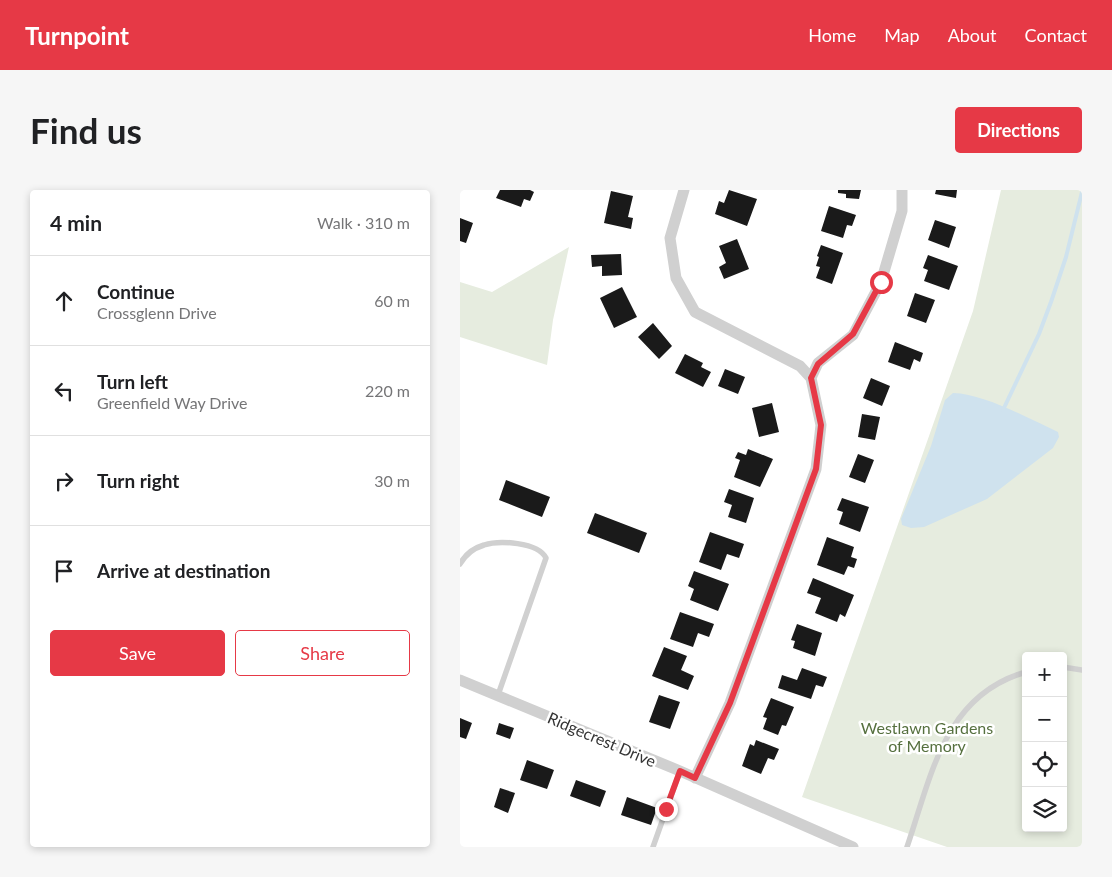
<!DOCTYPE html>
<html lang="en">
<head>
<meta charset="utf-8">
<style>
	body { margin:0; font-family:Lato,sans-serif; background:#f6f6f6; color:#202124 }
	.controls { position:absolute; right:15px; bottom:15px; display:grid; overflow:hidden; border-radius:5px; box-shadow:0 2px 8px #0003 }
	.controls button { width:45px; height:45px; display:grid; place-items:center; padding:0; border:0; border-bottom:1px solid #e0e0e0; background:#fff; color:#202124; font:25px sans-serif }
	.stop { position:absolute; width:15px; height:15px; margin:-11px; border:4px solid #e63946; border-radius:50%; background:#fff }
	.stop.end { background:#e63946; border-color:#fff; box-shadow:0 1px 5px #0008 }
	.list { margin:0; padding:0; list-style:none }
	h2 { display:flex; justify-content:space-between; align-items:center; height:65px; margin:0; padding:0 20px; font-size:21px }
	h2 small { font-size:16px; font-weight:400; color:#757577 }
	.list li { display:grid; grid-template-columns:32px 1fr auto; gap:15px; align-items:center; box-sizing:border-box; height:90px; padding:0 20px; border-top:1px solid #e0e0e0 }
	.list b { display:block; font-size:19px; white-space:nowrap }
	.list p { margin:0; font-size:16px; white-space:nowrap; color:#757577 }
	.list em { font-size:16px; font-style:normal; color:#757577 }
	.actions { display:flex; gap:10px; padding:15px 20px }
	.actions a { flex:1; padding:11px 0; border:1px solid #e63946; border-radius:5px; text-align:center; font-size:18px; color:#e63946 }
	.actions .main { background:#e63946; color:#fff }
	.icon { flex:none; width:28px; height:28px; fill:none; stroke:currentColor; stroke-width:2; stroke-linecap:round; stroke-linejoin:round }
	.map { position:relative; flex:none; width:622px; height:657px; overflow:hidden; border-radius:5px }
	header { display:flex; align-items:center; gap:30px; box-sizing:border-box; height:70px; padding:0 25px; background:#e63946; color:#fff }
	header strong { font-size:24px }
	nav { display:flex; gap:28px; margin-inline-start:auto; font-size:18px }
	.intro { display:flex; align-items:center; justify-content:space-between; box-sizing:border-box; height:120px; padding:0 30px }
	h1 { margin:0; font-size:35px }
	.button { padding:12px 22px; border-radius:5px; background:#e63946; color:#fff; font-size:18px; font-weight:700 }
	main { display:flex; gap:30px; padding:0 30px }
	aside { flex:1; background:#fff; border-radius:5px; box-shadow:0 2px 8px #0003 }
	.map>svg:first-child { display:block }
	.green { fill:#e6ecdf; fill-rule:evenodd }
	.water { fill:#cfe2ee }
	.lines { fill:none; stroke-linecap:round; stroke-linejoin:round }
	.stream { stroke:#cfe2ee; stroke-width:4 }
	.building { fill:#1a1a1a }
	.service { stroke:#d0d0d0; stroke-width:5.5 }
	.minor { stroke:#d0d0d0; stroke-width:11 }
	.route { stroke:#e63946; stroke-width:6 }
	.labels { text-anchor:middle; dominant-baseline:central; stroke-width:5; stroke-linejoin:round; paint-order:stroke }
	.park-label { font-size:16px; fill:#56703f; stroke:#fff }
	.street-label { font-size:16px; fill:#333; stroke:#fff }
</style>
</head>
<body>
<header>
<strong>Turnpoint</strong>
<nav><a>Home</a><a>Map</a><a>About</a><a>Contact</a></nav>
</header>
<div class="intro"><h1>Find us</h1><a class="button">Directions</a></div>
<main>
<aside>
<h2>4 min<small>Walk · 310 m</small></h2>
<ul class="list">
<li><svg class="icon" aria-label="ahead" viewBox="0 0 24 24"><path d="M12 20V5M6 11l6-6 6 6"/></svg><div><b>Continue</b><p>Crossglenn Drive</p></div><em>60 m</em></li>
<li><svg class="icon" aria-label="left" viewBox="0 0 24 24"><path d="M17 20v-9H6M10 6l-5 5 5 5"/></svg><div><b>Turn left</b><p>Greenfield Way Drive</p></div><em>220 m</em></li>
<li><svg class="icon" aria-label="right" viewBox="0 0 24 24"><path d="M7 20v-9h11M14 6l5 5-5 5"/></svg><div><b>Turn right</b></div><em>30 m</em></li>
<li><svg class="icon" aria-label="arrive" viewBox="0 0 24 24"><path d="M6 21V4h12l-3 4 3 4H6"/></svg><div><b>Arrive at destination</b></div></li>
</ul>
<div class="actions"><a class="main">Save</a><a>Share</a></div>
</aside>
<div class="map">
<svg width="622" height="657" viewBox="0 0 622 657">
	<rect width="100%" height="100%" fill="#fff"/>
	<!-- green -->
	<path class="green" d="M541,0H622V657H487L342,607L513,121ZM566,466H603V638H566Z
		M109,57L93,130L87,175L0,147V92L32,102Z"/>
	<!-- water -->
	<path class="water" d="M493,203C525,204 567,228 598,242L599,247L593,258L527,309L464,337L451,338L442,335L441,329L471,256L485,210Z"/>
	<g class="lines">
		<!-- stream -->
		<path class="stream" d="M543,220L579,144L591,112L606,67L622,2"/>
	</g>
	<!-- building -->
	<path class="building" d="M40,0H70L74,2L70,11L64,9L61,17L36,8Z
		M269,0L297,9L287,36L255,24L259,11L264,13Z
		M378,0H401L399,9L386,8V4L378,3Z
		M476,0H497L496,8L475,4Z
		M151,1L173,6L168,27L173,28L171,39L144,33Z
		M369,16L396,25L392,36L387,35L383,48L361,41Z
		M0,28L13,33L6,53L0,51Z
		M475,30L496,37L489,58L468,50Z
		M277,49L289,79L264,89L259,77L266,73L259,56Z
		M361,55L383,63L372,94L356,88L360,77L356,76L359,67L357,66Z
		M161,64L162,85L142,86V76L132,77L131,65Z
		M468,65L498,76L489,100L464,91L468,80L463,78Z
		M162,97L177,127L154,138L140,108Z
		M455,103L475,110L466,133L447,126Z
		M193,133L212,156L199,169L178,147Z
		M435,152L463,163L460,172L454,169L450,180L428,172Z
		M225,164L243,173L241,177L251,182L243,197L215,183Z
		M265,179L285,187L278,204L258,196Z
		M411,188L430,196L422,216L403,208Z
		M312,213L319,242L299,247L292,218Z
		M402,224L420,227L415,250L398,247Z
		M288,259L313,269L300,297L274,287L280,270L275,268L278,262L286,265Z
		M398,264L414,270L405,293L389,287Z
		M46,290L90,307L82,327L39,310Z
		M269,299L294,308L286,333L268,327L272,315L264,312Z
		M382,308L409,317L400,342L379,334L383,322L377,320Z
		M135,323L187,343L179,363L127,343Z
		M250,342L284,354L279,368L267,364L261,380L239,372Z
		M367,347L394,357L391,367L397,369L394,378L388,376L384,385L357,375Z
		M234,381L269,394L258,421L230,410L234,399L228,396Z
		M353,388L394,405L385,427L380,424L377,432L355,423L361,408L347,403Z
		M220,422L254,434L249,447L238,443L233,457L210,449Z
		M337,434L362,443L355,466L333,458L335,451L331,450Z
		M204,457L227,466L221,480L234,486L228,500L192,486Z
		M342,478L367,487L363,497L356,495L351,509L318,498L322,485L337,490Z
		M199,505L220,512L210,539L189,532Z
		M311,508L334,517L326,536L322,535L318,545L303,539L307,528L303,527Z
		M0,528L12,533L6,549L0,547Z
		M39,533L54,538L50,549L36,544Z
		M296,550L319,559L314,570L308,568L301,584L282,576L290,554L294,556Z
		M67,570L94,580L87,599L60,590Z
		M116,590L146,601L140,617L110,606Z
		M40,598L55,603L48,623L34,617Z
		M167,607L197,618L191,635L161,625Z"/>
	<g class="lines">
		<!-- service -->
		<path class="service" d="M0,374C5,365 14,358 24,355C39,350 78,352 86,368L38,505
			M603,477L622,480
			M193,657L220,581
			M447,657C471,587 484,505 566,482"/>
		<!-- minor -->
		<path class="minor" d="M224,0L210,48L216,88L235,122L340,176L351,188L361,235L356,279L270,513L235,588
			M351,188L358,173L393,145L421,92L442,21V0
			M0,490L220,581L393,657"/>
	</g>
	<g class="lines">
		<!-- route -->
		<path class="route" d="M206,619L220,581L235,588L270,513L356,279L361,235L351,188L358,174L393,144L421,92"/>
	</g>
	<g class="labels">
		<!-- park labels -->
		<g class="park-label">
			<text x="467" y="537">Westlawn Gardens<tspan x="467" dy="18">of Memory</tspan></text>
		</g>
		<!-- street labels -->
		<g class="street-label">
			<text transform="translate(142 549) rotate(23)">Ridgecrest Drive</text>
		</g>
	</g>
</svg>
<div class="controls">
<button>+</button>
<button>−</button>
<button><svg class="icon" aria-label="locate" viewBox="0 0 24 24"><circle cx="12" cy="12" r="6"/><path d="M12 2v4M12 18v4M2 12h4M18 12h4"/></svg></button>
<button><svg class="icon" aria-label="layers" viewBox="0 0 24 24"><path d="M12 4l9 5-9 5-9-5zM3 14l9 5 9-5"/></svg></button>
</div>
<div class="stop" style="left:421px;top:92px"></div>
<div class="stop end" style="left:206px;top:619px"></div>
</div>
</main>
</body>
</html>
